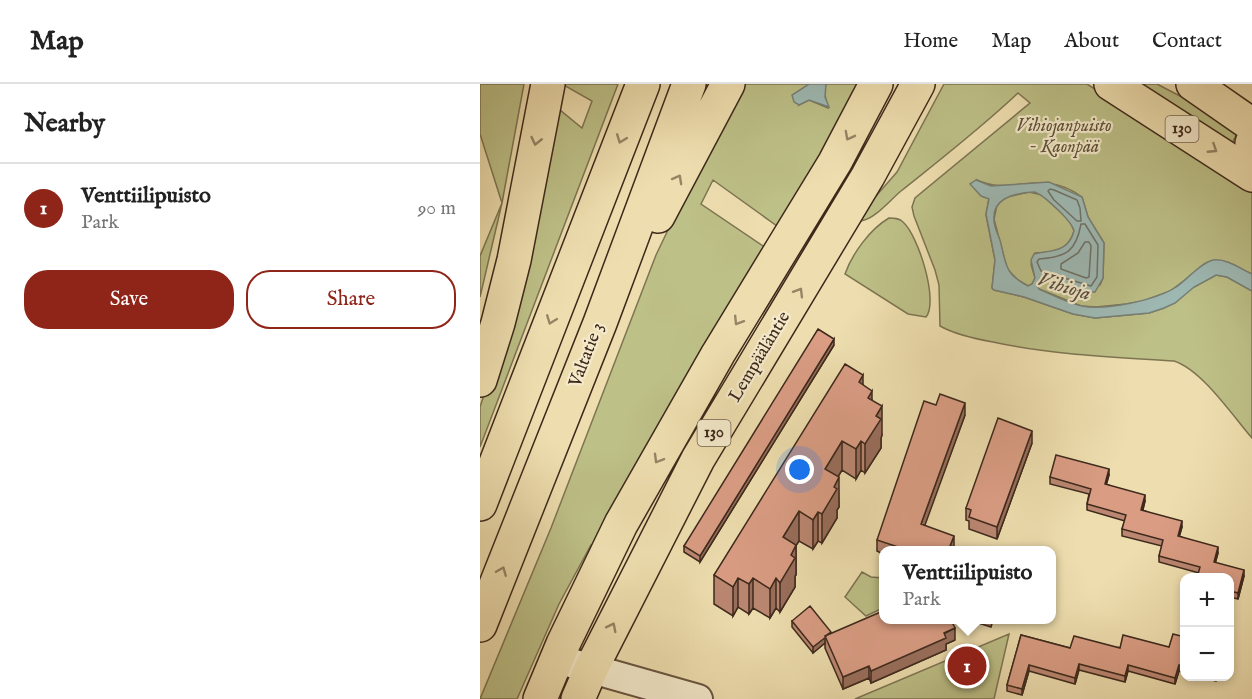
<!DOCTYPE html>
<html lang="en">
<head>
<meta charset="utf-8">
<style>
	body { margin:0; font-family:"IM FELL English",serif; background:#f6f6f6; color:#222 }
	.controls { position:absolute; right:18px; bottom:18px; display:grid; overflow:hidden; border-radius:12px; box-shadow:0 3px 9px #0003 }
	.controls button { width:54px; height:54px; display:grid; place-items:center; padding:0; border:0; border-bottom:2px solid #e0e0e0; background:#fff; color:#222; font:30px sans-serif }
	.you { position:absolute; left:320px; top:386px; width:21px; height:21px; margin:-15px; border:4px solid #fff; border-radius:50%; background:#1a73e8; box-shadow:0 0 0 9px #1a73e833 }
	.badge { display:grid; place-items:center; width:39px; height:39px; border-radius:50%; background:#8f2418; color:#fff; font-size:20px; font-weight:700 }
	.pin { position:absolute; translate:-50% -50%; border:3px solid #fff; box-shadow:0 2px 6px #0006 }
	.popup { position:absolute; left:399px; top:462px; width:177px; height:78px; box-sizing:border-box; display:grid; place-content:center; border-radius:12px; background:#fff; filter:drop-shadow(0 2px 4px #0005); font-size:20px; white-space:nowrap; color:#767676 }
	.popup b { font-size:22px; color:#222 }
	.popup::after { content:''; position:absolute; left:50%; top:100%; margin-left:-12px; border:12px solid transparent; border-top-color:#fff }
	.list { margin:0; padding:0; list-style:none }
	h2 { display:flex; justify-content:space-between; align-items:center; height:78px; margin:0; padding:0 24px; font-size:26px }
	h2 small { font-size:20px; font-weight:400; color:#767676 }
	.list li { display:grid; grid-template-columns:39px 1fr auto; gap:18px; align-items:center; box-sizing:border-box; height:90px; padding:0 24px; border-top:2px solid #e0e0e0 }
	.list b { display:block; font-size:22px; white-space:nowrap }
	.list p { margin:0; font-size:20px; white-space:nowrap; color:#767676 }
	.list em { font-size:20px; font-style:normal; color:#767676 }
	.actions { display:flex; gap:12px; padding:18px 24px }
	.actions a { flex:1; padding:14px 0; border:2px solid #8f2418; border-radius:24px; text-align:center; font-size:21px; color:#8f2418 }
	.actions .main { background:#8f2418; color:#fff }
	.map { position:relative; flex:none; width:772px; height:615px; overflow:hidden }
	header { display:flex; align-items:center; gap:36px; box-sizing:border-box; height:84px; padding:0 30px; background:#fff; border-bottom:2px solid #e0e0e0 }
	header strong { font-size:28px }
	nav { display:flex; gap:33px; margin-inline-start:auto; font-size:21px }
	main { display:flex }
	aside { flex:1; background:#fff }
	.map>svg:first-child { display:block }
	.green { fill:#bdc087; stroke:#7d7452; stroke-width:1.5 }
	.water { fill:#9ebab5; stroke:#778078; stroke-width:1.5; fill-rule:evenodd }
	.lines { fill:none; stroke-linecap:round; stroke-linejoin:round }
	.shore { stroke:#6e7268; stroke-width:1.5 }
	.minor-casing { stroke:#695641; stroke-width:32 }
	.major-casing { stroke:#3d291c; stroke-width:36 }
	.highway-casing { stroke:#3d291c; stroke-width:36 }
	.minor { stroke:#f4eacb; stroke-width:28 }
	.major { stroke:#eedeaf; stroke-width:33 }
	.highway { stroke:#eedeaf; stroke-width:33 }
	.wall { fill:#bb8772; stroke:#3d291c; stroke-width:1.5 }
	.shaded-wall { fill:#996e5c; stroke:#3d291c; stroke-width:1.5 }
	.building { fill:#da9d84; stroke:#3d291c; stroke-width:1.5 }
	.oneway { stroke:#968466 }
	.labels { text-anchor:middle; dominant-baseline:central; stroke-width:4.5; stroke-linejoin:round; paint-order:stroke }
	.shield { fill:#f4eacb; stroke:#746350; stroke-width:1.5 }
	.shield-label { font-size:16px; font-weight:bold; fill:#3d291c }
	.park-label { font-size:18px; font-style:italic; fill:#5d4f37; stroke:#f4eacb }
	.street-label { font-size:18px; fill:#3d291c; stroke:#f4eacb }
	.water-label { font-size:20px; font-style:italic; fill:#554d42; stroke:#f4eacb }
</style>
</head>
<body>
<header>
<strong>Map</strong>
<nav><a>Home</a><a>Map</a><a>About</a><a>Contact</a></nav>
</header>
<main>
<aside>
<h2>Nearby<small></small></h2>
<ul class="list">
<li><span class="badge">1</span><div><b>Venttiilipuisto</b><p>Park</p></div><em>90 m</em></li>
</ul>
<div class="actions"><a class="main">Save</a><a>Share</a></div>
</aside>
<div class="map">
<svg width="772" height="615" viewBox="0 0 772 615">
	<rect width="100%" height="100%" fill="#eedeaf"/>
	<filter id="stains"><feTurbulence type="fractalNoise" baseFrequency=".00333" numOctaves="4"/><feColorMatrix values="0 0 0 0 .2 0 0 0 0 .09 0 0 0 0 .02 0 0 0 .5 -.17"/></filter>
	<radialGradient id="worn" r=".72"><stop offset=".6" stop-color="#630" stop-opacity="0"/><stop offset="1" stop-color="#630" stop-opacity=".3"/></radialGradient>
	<!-- green -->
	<path class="green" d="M0,0H44L22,119L0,213V172L22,119L0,50Z
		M82,0H138L0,363V323L44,190L75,22L102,44L112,17Z
		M258,0H329L319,21L329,16L348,24L344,7L346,0H380L372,21L297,142L233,96L221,120L286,164L117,466L111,461L79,520L37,615H0L71,444L176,171Z
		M464,0H607L772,105V190L747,178L731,177L690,207L663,217L646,220L616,223L601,222L559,205L557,202L560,194L563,193L606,208L620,201L623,194L624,159L608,133L602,113C561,83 532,113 497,96L504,113L509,114L506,131L515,176L512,204L514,206L544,213L593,230L615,234L669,229L684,224L714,203L736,191L747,193L772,207V354C752,331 722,286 694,277C634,273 572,271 513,258C496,255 476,251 460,242L459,201L455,186L434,132L432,123L435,114L550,19L538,9C501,44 461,75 421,107C410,116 395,135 381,137L382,128L417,88Z
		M654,0H677L721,23L758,48L751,61Z
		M549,108L562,111L590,137L594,147C589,167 573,168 555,169L551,180L555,194L552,200L548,202L538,196L527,185L514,135L517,121L523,114Z
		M409,134C414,134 419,134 423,138C438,151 459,217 446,233L428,230L365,190C372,170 390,145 409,134Z
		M382,488L391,493L403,494V524L386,532L365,513Z
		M529,550L514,615H375Z"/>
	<!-- water -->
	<path class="water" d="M329,0H346L345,13L349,23L329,16L319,21L314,18L312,11Z
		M496,96L511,102L569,98L602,113L608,133L624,159L623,194L615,208H605L563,193L560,194L557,202L559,205C573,211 587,219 602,222C624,227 677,216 696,203C707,196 720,179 733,176C746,174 761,185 772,190V207L747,193L736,191L714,203L695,219L684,224L669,229L615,234L593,230L544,213L514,206L512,204L515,176L506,130L509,115L501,112L490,100ZM554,108C563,110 592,137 594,147C588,169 571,166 554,170L551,176L555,194L552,200L548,202C526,191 526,181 521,160C520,154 516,148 515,142C508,115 533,109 554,108Z"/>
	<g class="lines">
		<!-- shore -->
		<path class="shore" d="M574,106L597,116L600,124L601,137H597L574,116L568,107L570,105Z
			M601,140H605L618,161L617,193L611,202L561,187L557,178L559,175C587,173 596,167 601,140Z
			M605,158H609L611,162L609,193L606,194L581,185V180L598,169Z"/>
		<!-- minor casing -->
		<g class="minor-casing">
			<path id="minor" d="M77,575L218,615"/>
		</g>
		<!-- major casing -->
		<g class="major-casing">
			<path id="major" d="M631,0L772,91
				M713,0L772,41
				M60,615L83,560L141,440L238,270L355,78L396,0
				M98,615L111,585L218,375L388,92L438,0"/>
		</g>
		<!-- highway casing -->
		<g class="highway-casing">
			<path id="highway" d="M772,59V72
				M178,132L248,0
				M0,296L18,239L34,176L68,0
				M0,420L163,0
				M0,541L120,239L209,0"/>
		</g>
		<!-- minor -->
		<use href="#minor" class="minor"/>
		<!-- major -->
		<use href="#major" class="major"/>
		<!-- highway -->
		<use href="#highway" class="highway"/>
	</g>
	<!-- wall -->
	<path class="wall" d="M354,261L220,478L204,468V462Z
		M383,301L392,316L402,351L401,354V364L385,389L381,386L376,395L362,386L358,393L359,423L357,426V434L342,459L338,457L333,465L319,457L316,461V491L315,492V503L300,528L296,524L290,534L273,524L269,530L258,523L253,532L234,520V491Z
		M485,331L444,441L474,463L484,466H403V470L397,467V456Z
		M552,359L517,455L489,445V437L486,436V424Z
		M629,391L626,400L665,417L663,426L702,443L699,452L738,469L735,479L764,492L758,515L750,513V494L719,489L679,478V472L682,462L642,452V445L645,437L607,426V420L609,410L570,400V393Z
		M489,536H513L511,543Z
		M312,537L351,549L475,556L466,560V566L391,599L389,594L363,605L345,564V559L333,569L312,543Z
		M541,551L590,564L689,563L705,553V589L699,587L695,600L648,587L645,598L599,586L595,600L549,587L542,611L527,607V601Z
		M719,592H738L736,597Z"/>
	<!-- shaded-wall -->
	<path class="shaded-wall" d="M354,255V261L220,478V472Z
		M383,291V321L379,298Z
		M392,307V336L388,314Z
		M485,319V331L441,452V440Z
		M402,322V351L401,354V364L385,389V360L396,332Z
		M552,347V359L517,455V443Z
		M362,357V386L345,414V385Z
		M381,357V386L376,395V365Z
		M629,385V391L625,406V400Z
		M359,393V423L357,426V434L342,459V430L354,403Z
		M665,411V417L661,432V426Z
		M319,427V457L303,482V453Z
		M338,428V457L333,465V436Z
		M702,437V443L698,458V452Z
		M474,452V464L470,462Z
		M316,461V491L315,492V503L300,528V499L311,471Z
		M738,463V469L734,484V478Z
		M764,486V492L758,515V509Z
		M258,494V523L253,532V503Z
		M273,494V524L269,530V500Z
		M296,494V524L290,534V505Z
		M475,544V556L466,560V566L391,599V587Z
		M345,553V559L333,569V563Z
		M599,580V586L595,600V594Z
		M549,581V587L542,611V605Z
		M648,581V587L645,598V592Z
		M699,581V587L695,600V594Z
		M389,582V594L363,605V593Z"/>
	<!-- building -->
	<path class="building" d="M338,245L354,255L220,472L204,462Z
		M365,280L383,291L379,298L392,307L388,314L402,322L396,332L401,335L385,360L381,357L376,365L362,357L345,385L359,393L354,403L357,405L342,430L338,428L333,436L319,427L303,453L316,461L311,471L315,474L300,499L296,494L290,505L273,494L269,500L258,494L253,503L234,491Z
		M460,310L485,319L441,440L474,452L470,462L484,466H427L397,456L444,317L456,321Z
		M518,334L552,347L517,443L489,433L491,426L486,424Z
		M576,371L629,385L625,400L665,411L661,426L702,437L698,452L738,463L734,478L764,486L758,509L750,507V494H717L720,483L679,472L683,456L642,445L646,431L607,420L611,405L570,393Z
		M503,464L511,466H502Z
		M330,522L351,548L345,552L346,553L333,563L312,537Z
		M403,527V536H471L475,544L464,549L466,554L391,587L389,582L363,593L345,552Z
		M693,550L705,553V583L699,581L695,594L648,581L645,592L599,580L595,594L549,581L542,605L527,601L541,551L590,564L594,552L640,564L643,551L689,563Z"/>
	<!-- one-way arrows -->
	<defs><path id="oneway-chevron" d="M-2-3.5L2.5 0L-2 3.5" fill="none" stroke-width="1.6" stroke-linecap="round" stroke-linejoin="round" transform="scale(1.5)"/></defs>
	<g class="oneway">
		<use href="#oneway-chevron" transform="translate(369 52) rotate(118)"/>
		<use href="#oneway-chevron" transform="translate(141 55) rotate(111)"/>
		<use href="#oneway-chevron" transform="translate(56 57) rotate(103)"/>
		<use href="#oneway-chevron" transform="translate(733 65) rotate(33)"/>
		<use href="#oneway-chevron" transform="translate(198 95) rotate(-61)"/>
		<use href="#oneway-chevron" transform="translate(319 208) rotate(-59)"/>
		<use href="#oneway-chevron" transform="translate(71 236) rotate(111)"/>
		<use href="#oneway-chevron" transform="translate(258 237) rotate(122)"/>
		<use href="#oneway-chevron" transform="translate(178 375) rotate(120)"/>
		<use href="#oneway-chevron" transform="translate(22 487) rotate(-68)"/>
		<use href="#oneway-chevron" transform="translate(132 543) rotate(-63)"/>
	</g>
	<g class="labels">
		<!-- shield labels -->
		<g class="shield">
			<rect x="685.5" y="32" width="33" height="26" rx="4.5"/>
			<rect x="217.5" y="336" width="33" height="26" rx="4.5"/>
		</g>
		<g class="shield-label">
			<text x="702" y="45">130</text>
			<text x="234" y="349">130</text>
		</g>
		<!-- park labels -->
		<g class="park-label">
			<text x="584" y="42">Vihiojanpuisto<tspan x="584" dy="21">- Kaonpää</tspan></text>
		</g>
		<!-- street labels -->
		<g class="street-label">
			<text transform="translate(107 271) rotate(-69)">Valtatie 3</text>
			<text transform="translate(280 273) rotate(-59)">Lempääläntie</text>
		</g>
		<!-- water labels -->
		<g class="water-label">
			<text transform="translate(584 203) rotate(17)">Vihioja</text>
		</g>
	</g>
	<rect width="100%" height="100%" filter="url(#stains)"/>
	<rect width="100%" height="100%" fill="url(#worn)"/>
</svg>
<div class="controls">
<button>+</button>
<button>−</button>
</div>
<div class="you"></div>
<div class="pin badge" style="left:487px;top:582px">1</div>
<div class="popup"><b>Venttiilipuisto</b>Park</div>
</div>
</main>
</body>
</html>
